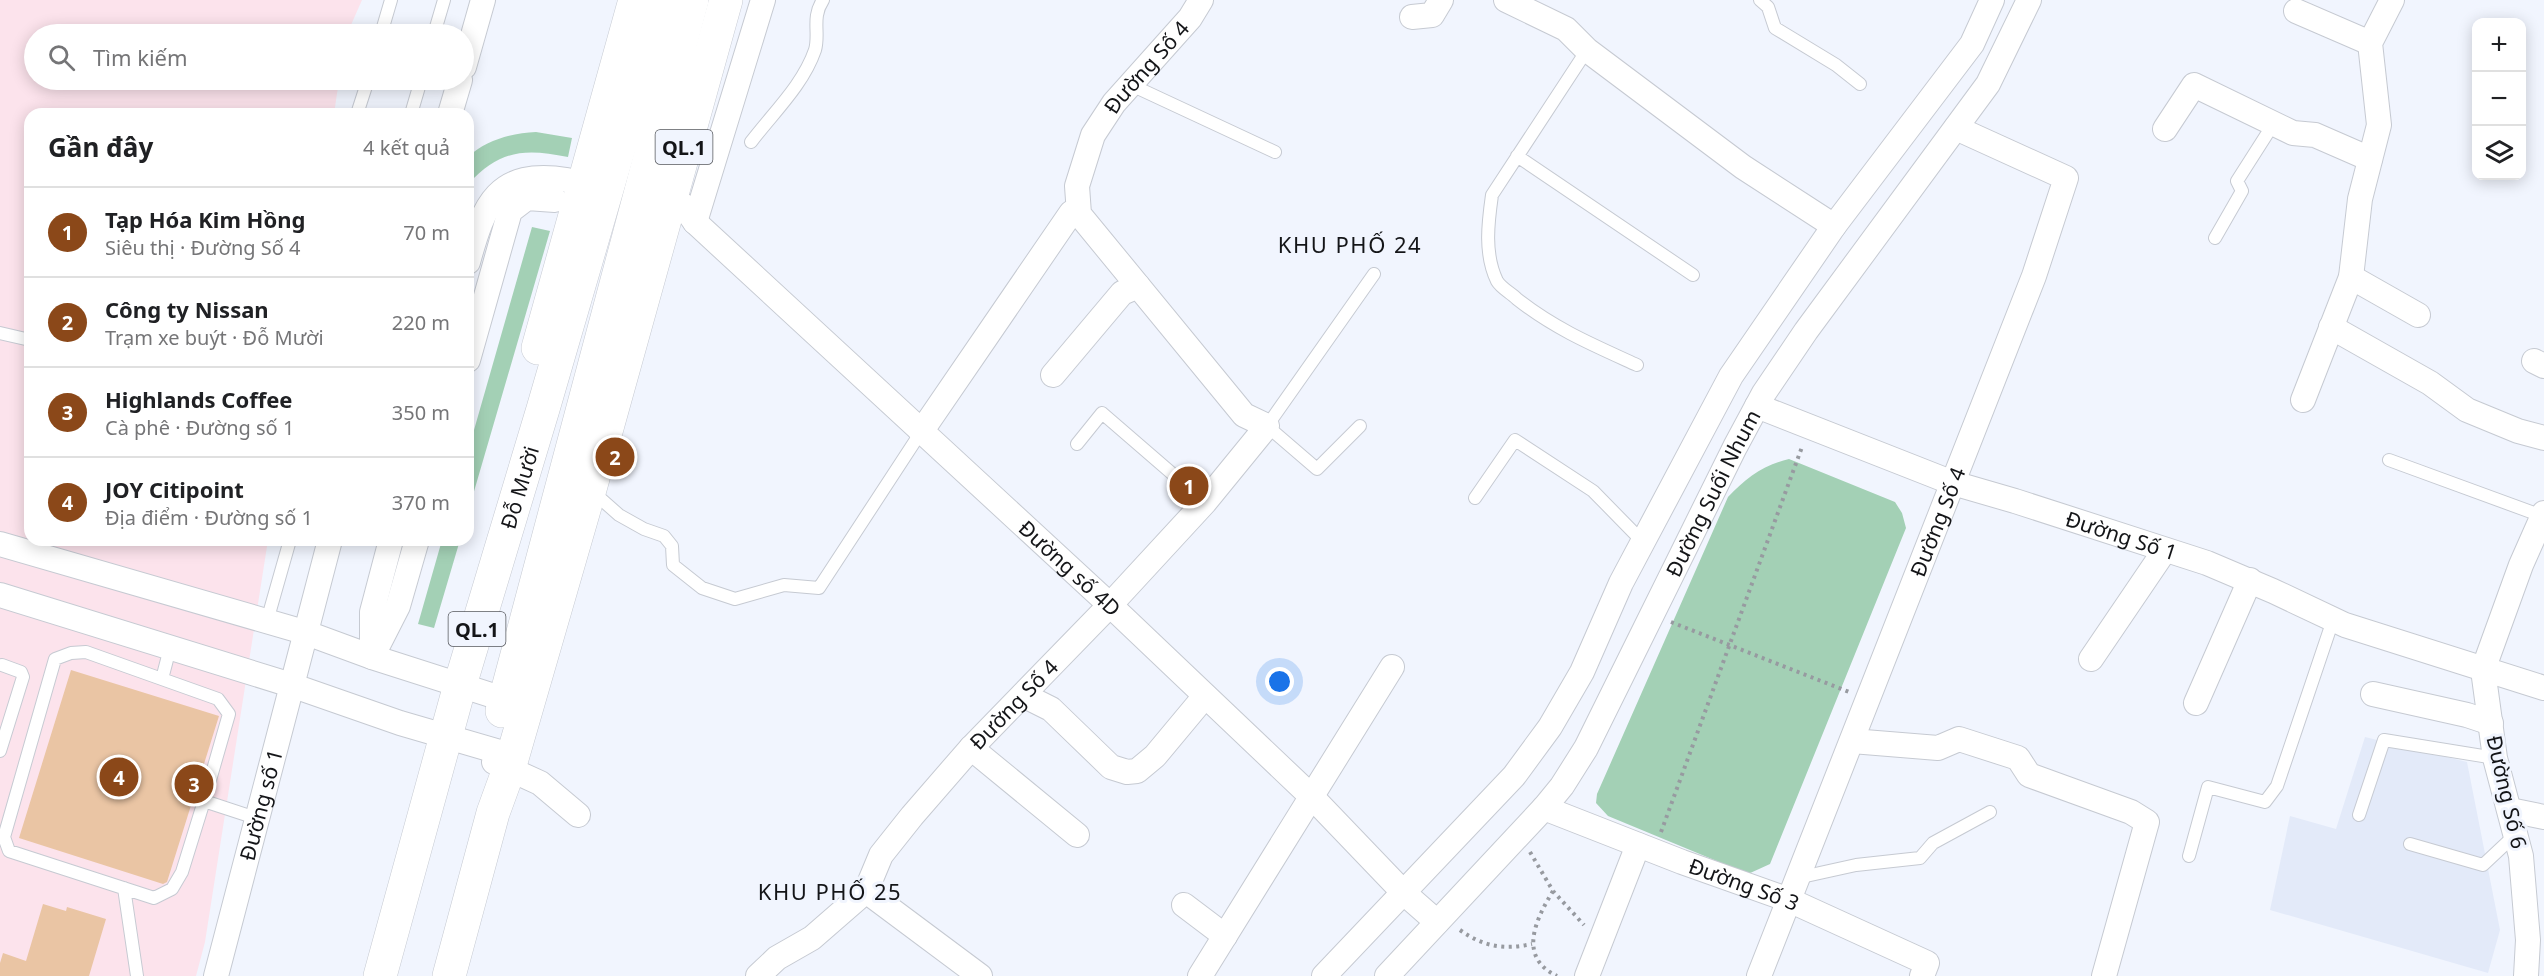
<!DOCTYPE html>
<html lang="vi">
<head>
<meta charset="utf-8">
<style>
	body { margin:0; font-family:"Noto Sans",sans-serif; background:#f6f6f6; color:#202124 }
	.controls { position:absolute; right:18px; top:18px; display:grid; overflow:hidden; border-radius:12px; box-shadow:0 3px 15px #0003 }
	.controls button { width:54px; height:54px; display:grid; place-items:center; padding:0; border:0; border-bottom:2px solid #e0e0e0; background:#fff; color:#202124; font:30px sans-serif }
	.you { position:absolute; left:1280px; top:682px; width:21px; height:21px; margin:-15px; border:4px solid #fff; border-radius:50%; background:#1a73e8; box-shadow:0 0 0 9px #1a73e833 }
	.badge { display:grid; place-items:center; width:39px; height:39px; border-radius:50%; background:#8b4819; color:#fff; font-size:20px; font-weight:700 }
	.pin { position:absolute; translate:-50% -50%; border:3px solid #fff; box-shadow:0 2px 6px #0006 }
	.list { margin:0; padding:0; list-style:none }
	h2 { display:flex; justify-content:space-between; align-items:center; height:78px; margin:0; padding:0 24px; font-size:26px }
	h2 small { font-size:20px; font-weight:400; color:#757577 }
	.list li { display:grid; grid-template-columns:39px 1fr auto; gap:18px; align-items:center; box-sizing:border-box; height:90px; padding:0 24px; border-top:2px solid #e0e0e0 }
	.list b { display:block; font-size:22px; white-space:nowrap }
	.list p { margin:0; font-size:20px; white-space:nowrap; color:#757577 }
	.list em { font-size:20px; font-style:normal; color:#757577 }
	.icon { flex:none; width:33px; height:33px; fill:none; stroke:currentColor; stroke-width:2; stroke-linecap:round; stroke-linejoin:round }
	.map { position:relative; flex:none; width:2544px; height:976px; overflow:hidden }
	.search { position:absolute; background:#fff; box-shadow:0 3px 15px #0003; left:24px; top:24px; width:450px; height:66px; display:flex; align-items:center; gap:15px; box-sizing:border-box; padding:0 21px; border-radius:33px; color:#757577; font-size:22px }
	.panel { position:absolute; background:#fff; box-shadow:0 3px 15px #0003; left:24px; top:108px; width:450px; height:438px; border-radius:18px }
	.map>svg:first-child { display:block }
	.built { fill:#e3eaf9 }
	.industrial { fill:#fce3ec }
	.green { fill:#a3d0b5 }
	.building { fill:#eac5a4 }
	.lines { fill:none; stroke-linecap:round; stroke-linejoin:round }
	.lane-casing { stroke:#c6cad2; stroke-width:14 }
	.street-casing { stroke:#c6cad2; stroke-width:26 }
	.highway-casing { stroke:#c6cad2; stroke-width:34 }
	.path { stroke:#979aa0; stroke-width:4; stroke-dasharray:3 4.5; stroke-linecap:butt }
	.lane { stroke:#fff; stroke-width:12 }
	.street { stroke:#fff; stroke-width:24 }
	.highway { stroke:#fff; stroke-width:33 }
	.labels { text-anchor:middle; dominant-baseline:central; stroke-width:6; stroke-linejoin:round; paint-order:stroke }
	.shield { fill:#f1f5fe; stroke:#56585d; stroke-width:1.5 }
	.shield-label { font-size:20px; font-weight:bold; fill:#141518 }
	.street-label { font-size:21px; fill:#141518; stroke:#f1f5fe }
	.neighbourhood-label { font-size:22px; letter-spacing:1.5px; fill:#141518; stroke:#f1f5fe }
</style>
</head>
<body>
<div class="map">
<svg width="2544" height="976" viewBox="0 0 2544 976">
	<rect width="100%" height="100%" fill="#f1f5fe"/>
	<!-- built -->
	<path class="built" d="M2365,737L2467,762L2500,930L2488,973L2270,910L2290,816L2336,829Z"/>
	<!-- industrial -->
	<path class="industrial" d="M0,0H362L347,34H34V80H339L334,114H30V540H268L205,942L196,976H0Z"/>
	<!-- green -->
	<path class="green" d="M536,132L572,138L568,157C524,148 500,150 468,184V157C486,140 512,133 536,132Z
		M532,227L550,231L468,512V451Z
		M1789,459L1895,502L1902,513L1906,528L1770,864L1748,874L1608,816L1596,803L1597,794L1728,497C1746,478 1763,465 1789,459Z
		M442,540H460L434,628L418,624Z"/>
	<!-- building -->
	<path class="building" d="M71,670L219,716L167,882L163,884L19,838Z
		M43,904L66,911L67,907L106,919L89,976H0V963L3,953L26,961Z"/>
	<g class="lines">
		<!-- lane casing -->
		<g class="lane-casing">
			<path id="lane" d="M1760,0L1768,7L1775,28L1836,65L1860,84
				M381,34L391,0
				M434,34L444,0
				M1587,50L1492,195C1488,223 1484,254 1497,281C1501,288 1511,293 1517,299C1555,329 1593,345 1637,365
				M1129,84L1275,152
				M357,114L368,80
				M411,114L421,80
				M751,142C773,113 803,85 815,50C820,33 811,18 823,0
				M1517,156L1693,275
				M2215,238L2242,191L2237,181L2274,123
				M0,333L30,340
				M1360,426L1317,469L1267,426L1374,274
				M1077,444L1102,413L1205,502
				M2389,460L2542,516
				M593,492L619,515L644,529L664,536L672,546L673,565L702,588L735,599L784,585L819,588L921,432
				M1475,498L1515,440L1593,491L1643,542
				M267,621L290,540
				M162,679L170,648
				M0,751L23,677L21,672L2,665
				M204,801L229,714L218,699L86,652L71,653L55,659L4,837L9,851L154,898L172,889L182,872L204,801L256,818
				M2359,815L2384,740L2495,758
				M2410,844L2483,865L2516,834
				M2189,856L2208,787L2265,802L2277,786L2333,620
				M1797,878L1856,865L1920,858L1933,843L1990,812
				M124,888L137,976"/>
		</g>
		<!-- street casing -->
		<g class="street-casing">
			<g id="street">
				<path d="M1506,0L1566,29L1587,50L1743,167L1834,226"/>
				<path d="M2296,11L2370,43"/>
				<path d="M1412,17L1432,15L1441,0"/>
				<path d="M464,67L483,0"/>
				<path d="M450,114L460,80"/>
				<path d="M2165,129L2194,85L2293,133L2315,135L2370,159"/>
				<path id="s1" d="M683,205L695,222L1110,605L1312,797L1404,893L1437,922"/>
				<path d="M695,222L763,0"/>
				<path d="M468,262C484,204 497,169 567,180"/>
				<path d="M2351,277L2418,315"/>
				<path d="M2331,327L2430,383L2467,410L2518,431L2544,438"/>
				<path d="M468,360L510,211L527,198L555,200"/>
				<path d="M2534,361L2544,366"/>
				<path d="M1053,375L1122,293L1138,286"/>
				<path d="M2303,400L2351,277L2360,199L2379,125L2370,43L2392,0"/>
				<path id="s2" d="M1757,406L1953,483L2015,501L2207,563L2273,591L2345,625L2544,688"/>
				<path d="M921,432L1071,213L1079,214"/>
				<path d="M0,544L304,632L372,657L519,704"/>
				<path d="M0,595L291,685L400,723L513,756"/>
				<path d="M372,651V612L391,540"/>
				<path d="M372,657L398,606L417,540"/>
				<path d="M2091,659L2165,550"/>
				<path d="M2373,694L2467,715L2491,723"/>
				<path d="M1023,695L1051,709L1111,767L1127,772L1137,771L1155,756L1205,696"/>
				<path d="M2196,703L2250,580"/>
				<path d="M1852,741L1938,748L1959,739L2018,758L2029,775L2131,812L2147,822L2104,976"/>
				<path d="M971,748L1077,835"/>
				<path d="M494,762L540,783L578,815"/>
				<path id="s3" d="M1544,808L1682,862L1789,900L1927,963L1922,976"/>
				<path d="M2510,810L2544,817"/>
				<path d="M866,891L980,976"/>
				<path d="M1184,905L1225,936"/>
				<path id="s4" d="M216,976L330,540"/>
				<path id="s5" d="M758,976L777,958L812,938L866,891L881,855L912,816L971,748L1110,605L1205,502L1267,426L1244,415L1079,214L1077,186L1093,135L1114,103L1190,18L1201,0"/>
				<path d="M1200,976L1392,667"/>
				<path d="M1324,976L1514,776L1550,727L1582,672L1621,583L1731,376L1834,226L1972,44L1992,0"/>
				<path id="s6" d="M1387,976L1544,808L1562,786L1586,748L1735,447L1764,393L1806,331L1988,84L2029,0"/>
				<path d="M1587,976L1638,845"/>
				<path id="s7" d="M1759,976L2034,276L2066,178L1956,128"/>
				<path d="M2526,976L2528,940L2521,856L2495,758L2483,670L2521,565L2544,513"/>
			</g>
		</g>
		<!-- highway casing -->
		<g class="highway-casing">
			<g id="highway">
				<path d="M538,348L635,0"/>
				<path d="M502,711L692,0"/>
				<path id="s8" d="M380,976L460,685L543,409L662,0"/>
				<path d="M449,976L493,813L509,769L590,489L726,0"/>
			</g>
		</g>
		<!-- path -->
		<path class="path" d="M1671,622L1849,692
			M1661,832L1802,447
			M1530,852L1553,891L1584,925
			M1553,891C1536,919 1517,957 1557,976
			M1460,930C1484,947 1504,950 1532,944"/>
		<!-- lane -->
		<use href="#lane" class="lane"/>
		<!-- street -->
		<use href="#street" class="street"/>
		<!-- highway -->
		<use href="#highway" class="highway"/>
	</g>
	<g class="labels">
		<!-- shield labels -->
		<g class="shield">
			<rect x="655.5" y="130" width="57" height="34" rx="4.5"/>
			<rect x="448.5" y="612" width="57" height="34" rx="4.5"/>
		</g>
		<g class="shield-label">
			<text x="684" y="147">QL.1</text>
			<text x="477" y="629">QL.1</text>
		</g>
		<!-- street labels -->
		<g class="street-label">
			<text stroke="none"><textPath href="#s5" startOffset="1208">Đường Số 4</textPath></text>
			<text stroke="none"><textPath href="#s8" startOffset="508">Đỗ Mười</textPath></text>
			<text stroke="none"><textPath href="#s6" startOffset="588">Đường Suối Nhum</textPath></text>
			<text stroke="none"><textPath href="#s7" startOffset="488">Đường Số 4</textPath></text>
			<text stroke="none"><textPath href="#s2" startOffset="387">Đường Số 1</textPath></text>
			<text stroke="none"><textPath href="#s1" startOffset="531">Đường số 4D</textPath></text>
			<text stroke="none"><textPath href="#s5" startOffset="378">Đường Số 4</textPath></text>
			<text transform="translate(2507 792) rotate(77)">Đường Số 6</text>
			<text stroke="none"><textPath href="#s4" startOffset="177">Đường số 1</textPath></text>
			<text stroke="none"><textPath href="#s3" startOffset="214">Đường Số 3</textPath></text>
		</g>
		<!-- neighbourhood labels -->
		<g class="neighbourhood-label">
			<text x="1350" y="244">KHU PHỐ 24</text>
			<text x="830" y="891">KHU PHỐ 25</text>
		</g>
	</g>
</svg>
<div class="controls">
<button>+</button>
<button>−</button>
<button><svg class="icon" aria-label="layers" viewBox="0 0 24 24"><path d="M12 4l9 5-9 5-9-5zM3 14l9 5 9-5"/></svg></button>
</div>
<div class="you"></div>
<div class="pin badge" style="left:1189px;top:486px">1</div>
<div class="pin badge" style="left:615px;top:457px">2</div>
<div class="pin badge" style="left:194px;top:784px">3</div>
<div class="pin badge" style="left:119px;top:777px">4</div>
<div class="search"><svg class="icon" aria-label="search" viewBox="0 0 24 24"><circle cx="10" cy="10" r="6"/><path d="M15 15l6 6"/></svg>Tìm kiếm</div>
<section class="panel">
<h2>Gần đây<small>4 kết quả</small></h2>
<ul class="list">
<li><span class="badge">1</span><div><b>Tạp Hóa Kim Hồng</b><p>Siêu thị · Đường Số 4</p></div><em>70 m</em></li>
<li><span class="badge">2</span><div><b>Công ty Nissan</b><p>Trạm xe buýt · Đỗ Mười</p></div><em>220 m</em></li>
<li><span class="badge">3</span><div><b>Highlands Coffee</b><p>Cà phê · Đường số 1</p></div><em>350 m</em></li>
<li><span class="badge">4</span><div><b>JOY Citipoint</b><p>Địa điểm · Đường số 1</p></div><em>370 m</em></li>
</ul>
</section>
</div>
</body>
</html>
